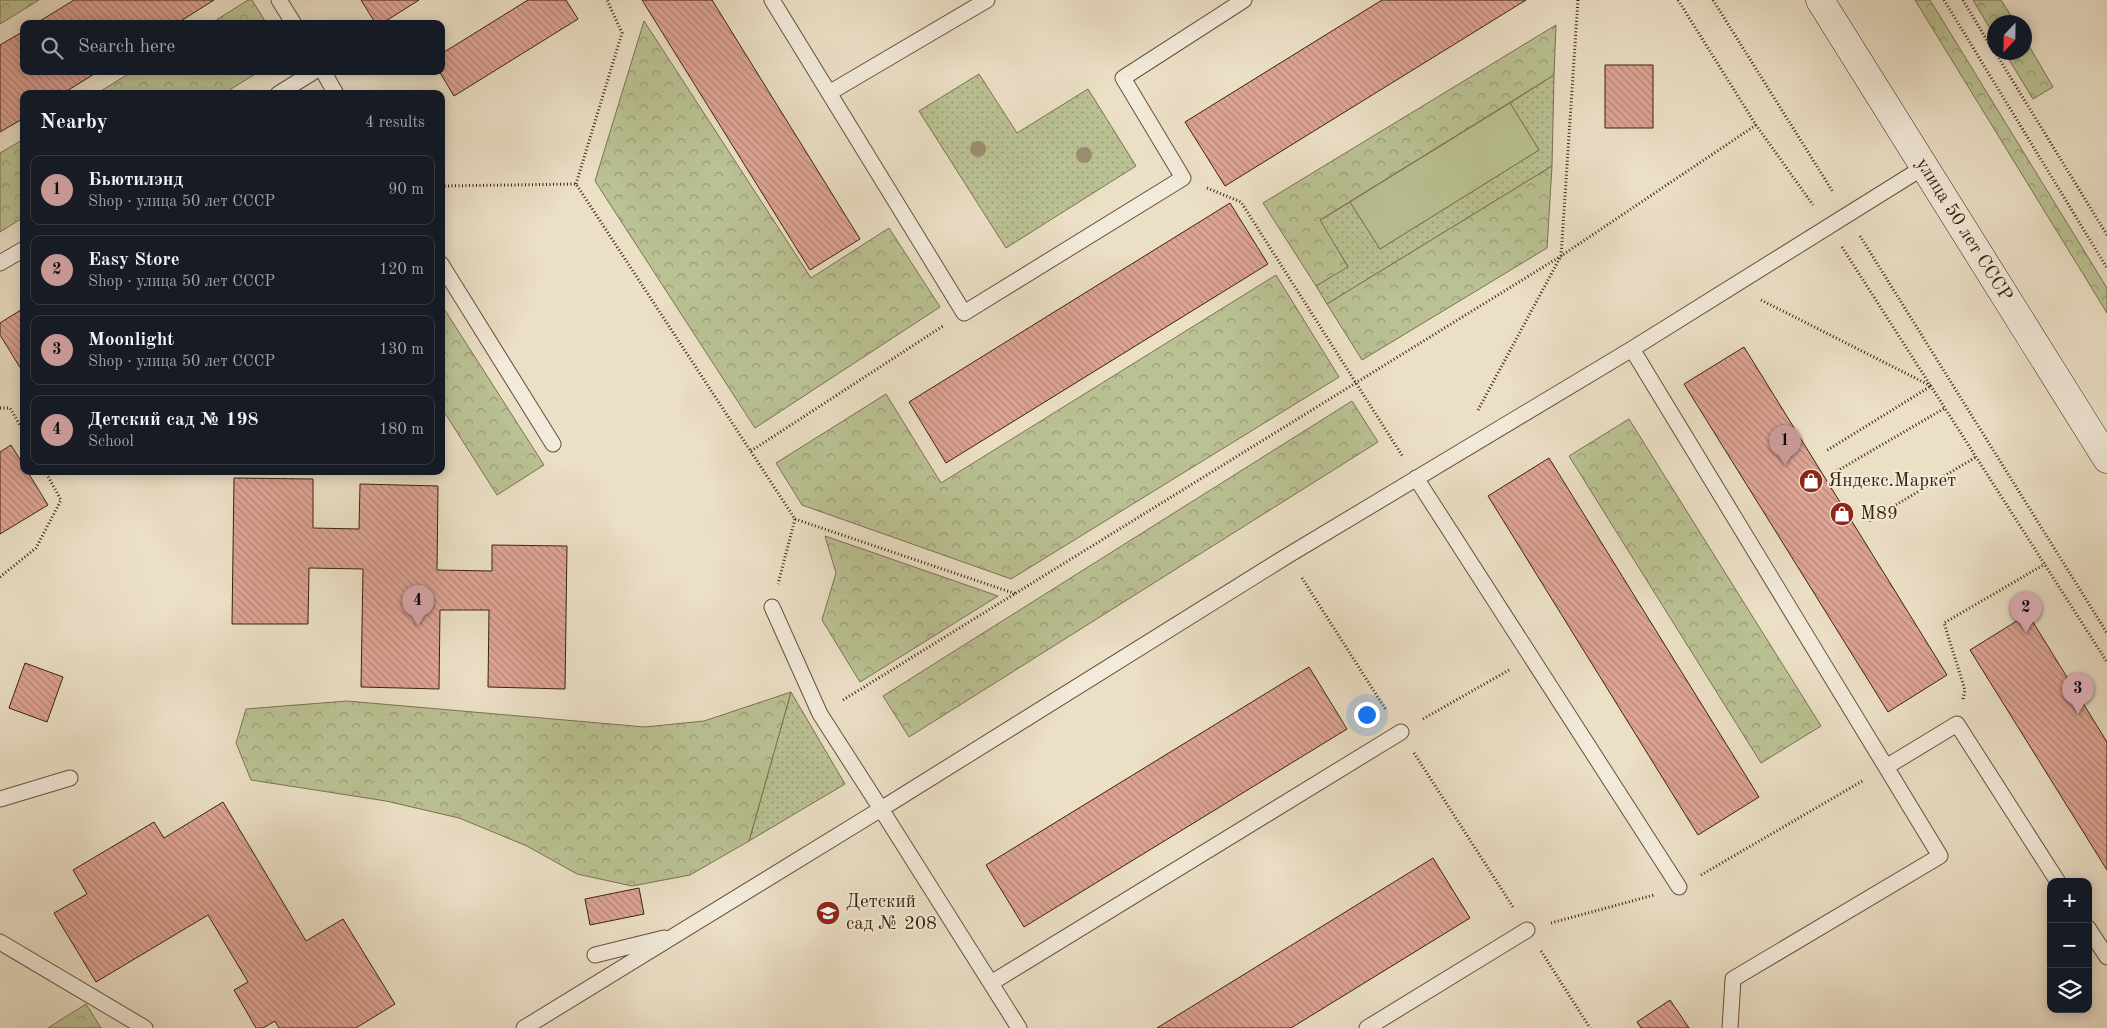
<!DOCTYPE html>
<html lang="en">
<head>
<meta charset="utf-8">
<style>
	body { margin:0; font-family:"Old Standard TT",serif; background:#242831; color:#f1f3f6 }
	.controls { position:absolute; right:15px; bottom:15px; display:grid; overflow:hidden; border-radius:10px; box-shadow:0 2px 12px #0003 }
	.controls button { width:45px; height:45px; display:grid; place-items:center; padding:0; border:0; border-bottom:1px solid #363941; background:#171b24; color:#f1f3f6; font:25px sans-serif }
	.compass { position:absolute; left:1987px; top:15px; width:45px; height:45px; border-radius:50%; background:#171b24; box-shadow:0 2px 12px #0003; rotate:202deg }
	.you { position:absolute; left:1366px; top:714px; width:18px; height:18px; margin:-12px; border:4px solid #fff; border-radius:50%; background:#1a73e8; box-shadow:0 0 0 8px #1a73e833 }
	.badge { display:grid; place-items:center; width:32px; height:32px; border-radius:50%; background:#c59692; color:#111; font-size:16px; font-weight:700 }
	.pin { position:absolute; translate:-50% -41px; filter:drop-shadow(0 1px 2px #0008) }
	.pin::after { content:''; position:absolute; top:26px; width:18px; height:15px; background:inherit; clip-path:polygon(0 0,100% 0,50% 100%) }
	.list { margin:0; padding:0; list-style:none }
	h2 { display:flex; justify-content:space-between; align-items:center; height:65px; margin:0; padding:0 20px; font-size:21px }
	h2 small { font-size:16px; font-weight:400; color:#9ea1a6 }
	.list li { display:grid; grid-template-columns:32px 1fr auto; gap:15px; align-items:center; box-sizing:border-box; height:70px; margin:0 10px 10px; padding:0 10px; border:1px solid #363941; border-radius:10px }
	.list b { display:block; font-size:19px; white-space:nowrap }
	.list p { margin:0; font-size:16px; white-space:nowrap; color:#9ea1a6 }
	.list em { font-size:16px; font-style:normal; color:#9ea1a6 }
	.icon { flex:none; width:28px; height:28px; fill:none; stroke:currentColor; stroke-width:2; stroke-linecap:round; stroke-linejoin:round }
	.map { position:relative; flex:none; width:2107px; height:1028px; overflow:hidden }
	.search { position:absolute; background:#171b24; box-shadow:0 2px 12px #0003; left:20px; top:20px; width:425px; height:55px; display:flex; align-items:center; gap:12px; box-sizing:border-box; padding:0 18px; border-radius:10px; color:#9ea1a6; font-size:19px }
	.panel { position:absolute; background:#171b24; box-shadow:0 2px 12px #0003; left:20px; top:90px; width:425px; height:385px; border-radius:10px }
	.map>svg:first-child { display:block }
	.grass { fill:url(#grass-dots); stroke:#7b724e }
	.forest { fill:url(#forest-crowns); stroke:#7b724e }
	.park { fill:#bac193; stroke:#7b724e }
	.building { fill:url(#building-back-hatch); stroke:#3c2209 }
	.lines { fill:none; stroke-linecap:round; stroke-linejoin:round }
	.service-casing { stroke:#685138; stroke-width:17 }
	.secondary-casing { stroke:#3c2209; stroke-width:29 }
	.path { stroke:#3c2209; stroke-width:3; stroke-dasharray:1 2.5; stroke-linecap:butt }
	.service { stroke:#f2eada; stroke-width:15 }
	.secondary { stroke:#f2eada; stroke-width:28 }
	.tree { fill:#9c8d71 }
	.labels { text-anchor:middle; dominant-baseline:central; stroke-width:4; stroke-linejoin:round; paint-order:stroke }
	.street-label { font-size:19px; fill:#3c2209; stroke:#f2eada }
	.poi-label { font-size:19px; fill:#3c2209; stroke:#f2eada; text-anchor:start }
</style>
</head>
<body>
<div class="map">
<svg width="2107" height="1028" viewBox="0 0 2107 1028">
	<defs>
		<pattern id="grass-dots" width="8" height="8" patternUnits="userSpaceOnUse" patternTransform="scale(1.25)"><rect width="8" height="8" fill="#bac193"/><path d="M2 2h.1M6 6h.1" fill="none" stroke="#989c76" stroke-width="1.8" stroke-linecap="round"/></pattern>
		<pattern id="forest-crowns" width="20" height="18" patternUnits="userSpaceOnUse" patternTransform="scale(1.25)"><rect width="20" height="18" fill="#bac193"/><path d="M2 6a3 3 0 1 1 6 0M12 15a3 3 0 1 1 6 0" fill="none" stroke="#989c76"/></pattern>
		<pattern id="building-back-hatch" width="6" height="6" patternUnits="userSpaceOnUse" patternTransform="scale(1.25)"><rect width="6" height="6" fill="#dea495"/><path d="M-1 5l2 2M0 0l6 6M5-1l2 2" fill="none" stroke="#b58578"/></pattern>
	</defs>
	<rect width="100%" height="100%" fill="#ebdfc6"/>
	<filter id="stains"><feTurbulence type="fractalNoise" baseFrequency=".004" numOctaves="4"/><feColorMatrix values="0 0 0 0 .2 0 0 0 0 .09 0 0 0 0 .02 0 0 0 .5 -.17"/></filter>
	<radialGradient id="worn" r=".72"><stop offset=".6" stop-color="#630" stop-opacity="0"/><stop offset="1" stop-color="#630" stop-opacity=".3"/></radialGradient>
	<!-- grass -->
	<path class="grass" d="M979,74L1017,133L1088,89L1136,166L1006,248L919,111Z
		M1554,75L1552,166L1327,304L1316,286L1348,266L1319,221L1350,202L1380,249L1539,150L1510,103Z
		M791,692L845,784L749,841Z"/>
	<!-- forest -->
	<path class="forest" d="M0,0H39L0,24Z
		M248,0H252L267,24H210Z
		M1915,0H1930L2107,288V313Z
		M1973,0H2001L2015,22H1994V35Z
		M644,21L811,278L889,228L940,307L755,428L595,181Z
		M1556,25L1554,75L1320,220L1348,267L1316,286L1263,203Z
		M2025,39L2053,87L2033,99L2005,53L2024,52Z
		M133,71H260L223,94H96Z
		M24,139V217L0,232V153Z
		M1552,166L1547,248L1362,360L1327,304Z
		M1276,275L1339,377L1011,579L802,505L776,463L886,394L941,483Z
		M441,304L544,465L497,495L441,407Z
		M1352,401L1378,442L909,737L883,696Z
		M1629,419L1821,726L1761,763L1569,456Z
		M825,536L998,596L860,682L822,620L836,573Z
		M791,692L749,841L690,875L632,886L577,874L527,846L459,818L386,801L251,780L236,743L246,709L347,701L645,727L704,721Z
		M86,1004L101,1028H48Z"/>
	<!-- park -->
	<path class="park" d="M1510,103L1539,150L1380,249L1350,202Z"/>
	<!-- building -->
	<path class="building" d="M74,0H214L176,24H35Z
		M361,0H419L381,24H376Z
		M528,0H566L578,19L454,96L439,71H441V54Z
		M642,0H712L860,239L810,270Z
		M1382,0H1526L1225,186L1185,122Z
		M24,31V71H99L62,94H24V118L0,132V45Z
		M1605,65H1653V128H1605Z
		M1230,203L1268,264L946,463L909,402Z
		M24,308V374L0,335V323Z
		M1744,347L1947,675L1888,712L1684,384Z
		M11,445L24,466V471H27L48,505L0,534V452Z
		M1549,458L1759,797L1698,835L1488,496Z
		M234,478L313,479V528L359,529L360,484L438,486L437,570L492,571V545L567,546L565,689L488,687L489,610H440L439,689L361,687L363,569L309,568L308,624H232Z
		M2028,614L2107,742V870L1970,650Z
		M25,663L63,677L47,722L9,708Z
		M1309,667L1347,729L1024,927L986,865Z
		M223,802L306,941L343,919L395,1004L356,1028H279L275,1021L263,1028H256L234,990L248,982L208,915L96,982L54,913L87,894L73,870L154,822L164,838Z
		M1433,858L1470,918L1291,1028H1157Z
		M639,888L644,914L590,925L585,899Z
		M1670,1000L1689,1028H1641L1637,1022Z"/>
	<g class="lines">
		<!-- service casing -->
		<g class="service-casing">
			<path id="service" d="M279,0L294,24
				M772,0L964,313L1183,178L1123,78L1244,0
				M323,71L336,94
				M829,93L987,0
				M278,94L315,71
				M0,263L24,249
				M441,264L553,444
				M1632,349L1886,767L1957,724L2058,882
				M1416,478L1679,887
				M772,607L820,714L881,809L1287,556L1632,349L1924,167
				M0,799L70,778
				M2088,928L2107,957
				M0,942L145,1028
				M595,955L664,938
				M991,983L1401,732
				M524,1028L881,809L1019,1028
				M1367,1028L1527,930
				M1730,1028L1733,979L1940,856L1886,767"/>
		</g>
		<!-- secondary casing -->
		<g class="secondary-casing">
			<g id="secondary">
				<path id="s1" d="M1820,0L2107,459"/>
			</g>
		</g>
		<!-- path -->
		<path class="path" d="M1678,0L1756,125L1813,205
			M1713,0L1833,192
			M1944,0L2107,268
			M1963,0L1994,52
			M1995,52L2107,235
			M576,184L622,33L607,0
			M441,186L576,184L795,519L778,584
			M1207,188L1241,202L1403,457
			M1860,236L2107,633
			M1842,247L2107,662
			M1761,300L1931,386L1826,451
			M0,408H10L24,432
			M1478,410L1561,256L1578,0
			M751,451L943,326
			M1837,471L1945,408
			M795,519L1016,594
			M1869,521L1976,457
			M0,577L36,548L61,500L45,471
			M1302,578L1386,710
			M1963,699L1965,690L1944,623L2045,564
			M843,700L1561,256L1756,125
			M1423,719L1509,670
			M1414,753L1513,907
			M1701,875L1864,780
			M1551,923L1654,895
			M1541,951L1590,1028"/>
		<!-- service -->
		<use href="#service" class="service"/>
		<!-- secondary -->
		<use href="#secondary" class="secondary"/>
	</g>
	<!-- trees -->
	<g class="tree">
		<circle cx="978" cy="149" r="8"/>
		<circle cx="1084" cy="155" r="8"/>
	</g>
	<!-- icons -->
	<defs>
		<g id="shop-disc" transform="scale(1.25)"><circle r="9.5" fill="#8f2418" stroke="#f2eada"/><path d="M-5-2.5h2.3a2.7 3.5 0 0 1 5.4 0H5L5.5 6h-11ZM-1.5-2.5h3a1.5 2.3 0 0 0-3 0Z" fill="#fff"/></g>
		<g id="school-disc" transform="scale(1.25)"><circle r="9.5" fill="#8f2418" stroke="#f2eada"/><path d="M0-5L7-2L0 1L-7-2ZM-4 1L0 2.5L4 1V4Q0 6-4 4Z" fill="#fff"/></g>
	</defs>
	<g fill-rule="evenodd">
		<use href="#shop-disc" x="1811" y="481"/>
		<use href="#shop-disc" x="1842" y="514"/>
		<use href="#school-disc" x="828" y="913"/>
	</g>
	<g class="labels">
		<!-- street labels -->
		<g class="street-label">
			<text stroke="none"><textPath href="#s1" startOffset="271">улица 50 лет СССР</textPath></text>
		</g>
		<!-- poi labels -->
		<g class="poi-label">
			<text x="1828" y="481">Яндекс.Маркет</text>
			<text x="1860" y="514">М89</text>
			<text x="846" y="902">Детский<tspan x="846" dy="22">сад № 208</tspan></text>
		</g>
	</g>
	<rect width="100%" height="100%" filter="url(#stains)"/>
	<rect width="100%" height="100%" fill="url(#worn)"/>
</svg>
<div class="controls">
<button>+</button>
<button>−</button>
<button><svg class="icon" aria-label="layers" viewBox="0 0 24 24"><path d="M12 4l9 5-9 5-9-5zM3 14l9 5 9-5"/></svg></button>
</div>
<svg class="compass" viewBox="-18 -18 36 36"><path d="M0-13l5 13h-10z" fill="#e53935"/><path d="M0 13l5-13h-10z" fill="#9ea1a6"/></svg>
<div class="you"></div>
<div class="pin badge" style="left:1785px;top:466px">1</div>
<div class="pin badge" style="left:2026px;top:633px">2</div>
<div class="pin badge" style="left:2078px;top:714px">3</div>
<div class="pin badge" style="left:418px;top:626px">4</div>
<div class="search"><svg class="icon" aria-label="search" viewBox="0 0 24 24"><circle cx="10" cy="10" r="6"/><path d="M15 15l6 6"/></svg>Search here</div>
<section class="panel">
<h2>Nearby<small>4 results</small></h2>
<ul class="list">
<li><span class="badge">1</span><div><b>Бьютилэнд</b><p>Shop · улица 50 лет СССР</p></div><em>90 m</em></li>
<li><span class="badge">2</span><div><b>Easy Store</b><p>Shop · улица 50 лет СССР</p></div><em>120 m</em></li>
<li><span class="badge">3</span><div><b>Moonlight</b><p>Shop · улица 50 лет СССР</p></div><em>130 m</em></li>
<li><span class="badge">4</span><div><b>Детский сад № 198</b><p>School</p></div><em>180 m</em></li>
</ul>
</section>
</div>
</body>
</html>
